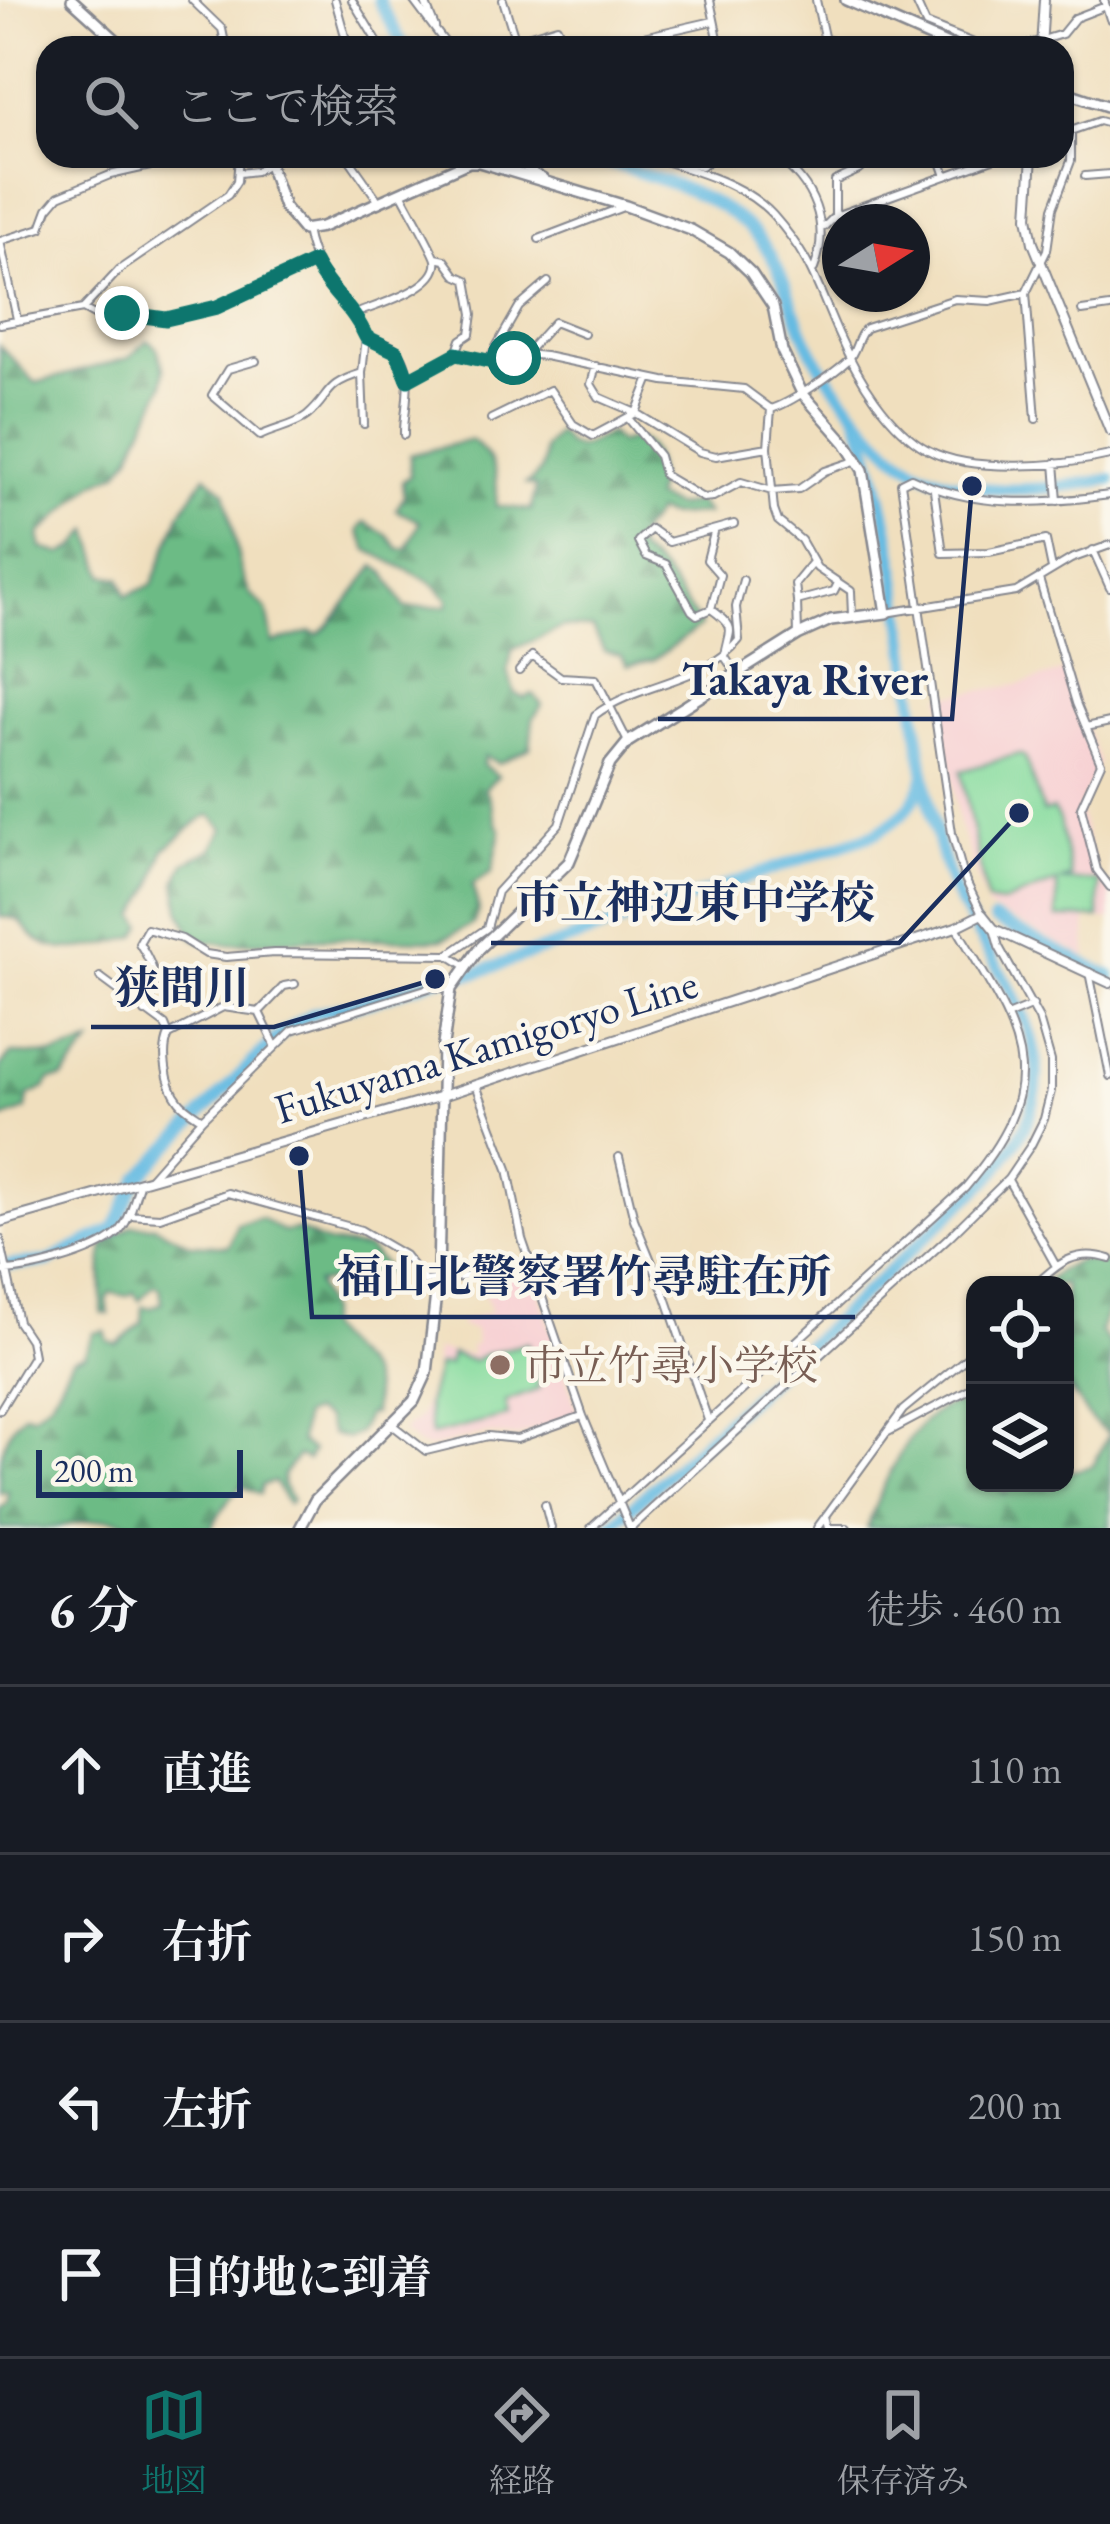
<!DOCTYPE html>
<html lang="ja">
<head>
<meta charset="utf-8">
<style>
	body { margin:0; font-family:"EB Garamond","Noto Serif JP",serif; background:#20242c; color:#f1f3f6 }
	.controls { position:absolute; right:36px; bottom:36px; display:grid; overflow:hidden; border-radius:24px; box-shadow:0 3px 9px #0004 }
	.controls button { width:108px; height:108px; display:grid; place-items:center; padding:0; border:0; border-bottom:3px solid #363941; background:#171b24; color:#f1f3f6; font:60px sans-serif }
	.compass { position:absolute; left:822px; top:204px; width:108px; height:108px; border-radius:50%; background:#171b24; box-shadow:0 3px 9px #0004; rotate:79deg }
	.scale { position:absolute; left:36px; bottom:30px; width:207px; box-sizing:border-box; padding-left:12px; border:6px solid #1b2f5e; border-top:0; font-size:33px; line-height:42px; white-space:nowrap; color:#1b2f5e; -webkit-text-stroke:9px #fbf7ec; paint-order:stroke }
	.stop { position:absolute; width:36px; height:36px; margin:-27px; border:9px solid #0f766e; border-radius:50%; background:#fff }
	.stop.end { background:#0f766e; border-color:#fff; box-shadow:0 3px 12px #0008 }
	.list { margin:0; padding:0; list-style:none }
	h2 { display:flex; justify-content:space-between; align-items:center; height:156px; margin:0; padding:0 48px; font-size:51px }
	h2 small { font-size:39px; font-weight:400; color:#9ea1a6 }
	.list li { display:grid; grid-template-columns:78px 1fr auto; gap:36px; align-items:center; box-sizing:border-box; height:168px; padding:0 48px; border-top:3px solid #363941 }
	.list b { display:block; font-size:45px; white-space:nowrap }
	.list em { font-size:39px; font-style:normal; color:#9ea1a6 }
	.icon { flex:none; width:66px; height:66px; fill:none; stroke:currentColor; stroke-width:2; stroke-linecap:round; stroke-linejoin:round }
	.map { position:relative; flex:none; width:1110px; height:1528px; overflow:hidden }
	.search { position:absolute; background:#171b24; box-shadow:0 3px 9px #0004; left:36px; right:36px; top:36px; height:132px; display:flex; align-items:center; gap:30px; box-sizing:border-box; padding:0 42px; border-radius:36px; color:#9ea1a6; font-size:45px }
	.sheet { height:828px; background:#171b24 }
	nav { display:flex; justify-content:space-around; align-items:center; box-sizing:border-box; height:168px; border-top:3px solid #363941; background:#171b24; font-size:33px; color:#9ea1a6 }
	nav a { display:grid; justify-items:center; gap:6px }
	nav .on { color:#0f766e }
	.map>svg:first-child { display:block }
	.built { fill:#f7cfd2 }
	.forest { fill:url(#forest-firs); stroke:#447572; stroke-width:3 }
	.garden { fill:#86db9e; stroke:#50857e; stroke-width:3 }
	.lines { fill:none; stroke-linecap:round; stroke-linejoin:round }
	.river { stroke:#66bbe2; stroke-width:12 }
	.minor-casing { stroke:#86878e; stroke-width:10 }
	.secondary-casing { stroke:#86878e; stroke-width:12 }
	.primary-casing { stroke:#86878e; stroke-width:14 }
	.trunk-casing { stroke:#86878e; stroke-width:14 }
	.minor { stroke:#fff; stroke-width:6 }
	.secondary { stroke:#fff; stroke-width:8 }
	.primary { stroke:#fff; stroke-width:9 }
	.trunk { stroke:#fff; stroke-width:9 }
	.route { stroke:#0f766e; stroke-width:15 }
	.education-dot { fill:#8d6e63; stroke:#fbf7ec; stroke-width:4.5 }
	.labels { text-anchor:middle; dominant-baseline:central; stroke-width:9; stroke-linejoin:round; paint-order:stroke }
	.street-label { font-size:42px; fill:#1b2f5e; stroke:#fbf7ec }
	.education-label { font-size:42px; fill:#785e54; stroke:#fbf7ec; text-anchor:start }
	.leader { fill:none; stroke:#1b2f5e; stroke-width:4.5 }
	.callout-dot { fill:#1b2f5e; stroke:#fbf7ec; stroke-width:4.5 }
	.callout-label { font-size:45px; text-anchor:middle; font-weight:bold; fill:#1b2f5e; stroke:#fbf7ec; stroke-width:9; stroke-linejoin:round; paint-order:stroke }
</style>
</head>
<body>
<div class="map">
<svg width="1110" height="1528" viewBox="0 0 1110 1528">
	<defs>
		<pattern id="forest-firs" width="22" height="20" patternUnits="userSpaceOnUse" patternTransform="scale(3)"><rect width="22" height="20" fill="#6cbb85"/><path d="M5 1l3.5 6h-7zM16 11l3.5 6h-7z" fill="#589870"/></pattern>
	</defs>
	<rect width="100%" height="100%" fill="#fbf7ec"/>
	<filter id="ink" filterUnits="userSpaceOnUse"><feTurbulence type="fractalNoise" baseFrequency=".00833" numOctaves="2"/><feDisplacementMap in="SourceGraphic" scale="24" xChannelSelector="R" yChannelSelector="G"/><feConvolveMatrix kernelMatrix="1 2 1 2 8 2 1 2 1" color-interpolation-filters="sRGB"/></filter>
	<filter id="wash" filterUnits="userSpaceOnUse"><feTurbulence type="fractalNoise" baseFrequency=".004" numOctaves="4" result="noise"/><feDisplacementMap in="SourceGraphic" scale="48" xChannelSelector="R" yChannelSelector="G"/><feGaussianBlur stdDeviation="2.7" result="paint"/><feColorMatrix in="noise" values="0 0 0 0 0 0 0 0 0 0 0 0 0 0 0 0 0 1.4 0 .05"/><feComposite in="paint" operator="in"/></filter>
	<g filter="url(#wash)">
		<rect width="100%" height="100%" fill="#f0dfbe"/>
		<!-- built -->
		<path class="built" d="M1065,671L1099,762L1079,808L1096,875L1110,892V920H1086L1087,957L987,908L958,819L941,696L1018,685Z
			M523,1264L531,1267L578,1414L516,1437L485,1434L429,1448L420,1446L402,1431L420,1417L434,1374L436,1350L472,1355L470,1346L476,1345L475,1330L460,1326V1322L491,1312L478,1278Z"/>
		<!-- forest -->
		<path class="forest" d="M147,340L157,348L164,368L163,386L131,455L119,472L95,483L39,535L42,548L62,554L74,549L90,530L104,575L120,578L126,596L152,585L181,512L206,475L225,492L241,571L250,594L267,610L273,643L311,632L318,635L329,626L375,566L385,573L405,608L447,606L448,599L431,582L368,550L359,531L365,522L386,534L399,549L407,548L420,522L396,510L404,497L402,482L410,476V455L472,440C496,462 499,475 496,506L531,510L536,487L526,484C541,475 545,466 544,449L557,432L568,445L579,448L609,433L619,443C655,425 661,474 655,498L676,507L697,502L707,514L668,516L656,512L635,540L638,551L663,572L701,626L653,660L628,665L621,655L604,651L593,628L563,627L512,650L508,671L514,693L524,698L533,694L542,705L533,719L530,748L498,763L484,756L483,765L498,776L484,789C496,807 491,816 501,831L492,872L472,885L479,910L473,924L444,939L431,940L330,938L228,944L200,941L192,936L180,909L176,882L185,863L211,850L224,829L211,815C197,818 180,840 164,849L153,886L136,916L143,925L137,936C110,944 66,958 39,941C22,930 27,916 0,917V346L36,383L129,358Z
			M91,1044L63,1078L50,1080L45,1088L28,1096L26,1110L0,1120V1067L11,1054L54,1055Z
			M261,1218L283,1232L298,1230L326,1243L368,1249L391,1272C380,1275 371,1271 359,1274C344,1276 332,1282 316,1283L327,1312L325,1327C350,1363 380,1362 373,1414H368L358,1433L347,1439L331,1434L326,1419L313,1412L303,1416L300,1442L312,1451L307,1460L298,1456L282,1476L283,1486L292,1500L288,1504L274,1482L262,1485L260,1494L242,1486L230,1498L211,1528H141C118,1511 77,1524 51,1528C35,1528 17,1528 0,1528V1509L7,1503L8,1491L0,1493C0,1457 0,1437 24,1413L33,1415L52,1399L72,1359L84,1355L94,1333L105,1331L108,1341L117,1344L142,1323L143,1306L151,1308L162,1303L160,1287L154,1285L139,1300L134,1292L127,1296L111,1293L107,1300L109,1314L102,1313C103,1289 99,1269 104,1245L133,1225L155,1226L191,1244L229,1246L237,1224Z
			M1080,1260L1110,1263V1302L1100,1332L1110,1345V1528H867C882,1486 920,1388 975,1406V1483H997L1005,1494L1013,1483H1065V1473L1093,1466L1109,1434C1086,1421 1082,1403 1065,1385V1285H1043L1058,1271Z"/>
		<!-- garden -->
		<path class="garden" d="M1019,754L1025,757L1043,812L1053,810L1059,820L1071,877L1060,881H1099V918H1057V882L1001,904L987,902L961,771Z
			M528,1343L539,1389L505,1402L508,1416L431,1435L427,1404L438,1365H448L451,1354L473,1361L486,1354Z"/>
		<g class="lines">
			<!-- river -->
			<path class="river" d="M378,0L405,48
				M586,156C644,175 706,188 751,230C781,260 788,297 804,334C816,363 835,387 854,410C870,429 885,448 905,462C964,500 1045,491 1110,479
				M994,920L1110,976
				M0,1266L47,1262L114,1229L138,1179L275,1039L295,1024L314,1013L372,1001L435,979L476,973L876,833C902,818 915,805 925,775
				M609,1528L992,1176C1016,1144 1040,1112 1037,1069C1033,1001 978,948 953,888C935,844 927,791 920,745C903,633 897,518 856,413"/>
		</g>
	</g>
	<g filter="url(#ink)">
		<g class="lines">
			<!-- minor casing -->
			<g class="minor-casing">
				<path id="minor" d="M192,0L222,29L226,48
					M352,0L381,48
					M413,0L449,48
					M424,0L435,27
					M503,0L517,45
					M710,0L720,48
					M816,0L825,41
					M915,0L926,24L986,48
					M1104,0L1110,19
					M517,39L557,27L566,48
					M332,48L345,36L335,0
					M453,48L465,45L483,48
					M507,48L517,45L522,48
					M595,48L713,21
					M798,48L829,40L849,48
					M1016,48L1062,34L1075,18L1106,6
					M1062,134L1099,121L1110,124
					M347,156L380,203
					M503,156L544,178
					M649,156C690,170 743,182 773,215C812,259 816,284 839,335C857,376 888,428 928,450C971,474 1064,466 1110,455
					M775,156C814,183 831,225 814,269
					M939,156L946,176
					M660,160L666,157L701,166L717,156
					M239,173L256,171L282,156
					M1085,176L1110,174
					M835,216V181L861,169L865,156
					M824,227L835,216L1001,156
					M306,230C316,285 348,293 366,337C374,341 387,343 394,348C418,367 403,410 404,435
					M539,239L623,207
					M0,241L41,228L48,209L59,196L110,175L177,160L220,156
					M0,241L17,319
					M436,258L445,260L456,275L467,280L473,314L470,334L461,340L456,354
					M1026,293L1036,419
					M83,309L120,269L228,195L237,181L239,156
					M1082,311L1110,307
					M355,314C376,305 441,288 436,260C435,253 407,204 401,192
					M0,324L83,309L94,315L176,318L217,307L314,263
					M525,354L554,322L584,334
					M256,361L228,369L212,395L260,436C274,429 296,425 307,416C332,395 322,385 362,373
					M488,361L519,307L548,282
					M596,366L591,384L599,397L636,413L700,452L716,456L768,447
					M408,379L456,354L488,361L525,354L545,356L664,381L744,389L771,409C789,404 832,375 847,361C857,352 856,337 866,328L955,299L990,301L1026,293L1047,250L1053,208L1071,161V131
					M771,409L768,447L774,510L778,521L801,540L817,568L851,591L852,615
					M628,418L659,456L664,475L703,498L713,497L741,482L772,491L799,489L825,471L858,460
					M491,419L550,390L573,424L593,436L636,413L650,378
					M364,424L362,373L366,337
					M1055,463L1058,501
					M934,490L943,553L989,552L1046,540L1052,569
					M714,533L707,560L720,575L711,609C740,630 728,629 725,657L737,675
					M1093,550L1110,588
					M1039,579L1076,703L1101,763L1081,807L1097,870L1110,887
					M797,601L795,584L813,562
					M711,609L697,615L692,611L666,564L646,556L638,541L651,529L669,542L734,524
					M886,613L1016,592L1071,559L1110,545
					M798,635L797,601L834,591L837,585
					M519,671L532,656L561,677L596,679L628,742
					M1086,727L1110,722
					M982,914L964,877L952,833L901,483L911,478C974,509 1042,504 1110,495
					M448,955L487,928L497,892L559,824L595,715C638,682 705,683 739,640L736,607L743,580
					M1089,972L1110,1076
					M100,977L165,1025L169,1035
					M145,1012C160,984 156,969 139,943L147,929L182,939L206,954L226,957L274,953L448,955L464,965
					M259,1012L284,986L295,984
					M1009,1015L1033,1005
					M476,1085L508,1169L522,1239L583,1416L630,1528
					M202,1119C195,1114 184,1108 179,1101C166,1085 161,1052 169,1035L223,1007L259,1012L275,1045
					M619,1157L634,1219L666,1297L708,1420
					M149,1179L202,1119L293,1030L432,987L451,989
					M1008,1180L1056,1266
					M129,1215L160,1217L228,1193L361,1230L404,1255L425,1281L480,1275L530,1260
					M0,1239L18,1322L30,1340L33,1356L0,1410
					M0,1271C30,1271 94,1254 117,1234C130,1222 134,1199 140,1182
					M1035,1285C1059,1263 1076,1248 1110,1259
					M391,1424L426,1451L488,1436L517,1439L582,1416
					M888,1432L975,1386
					M545,1505L551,1528
					M826,1516L829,1528H847
					M591,1528L965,1188C1059,1078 1020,1035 956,927
					M631,1528L950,1236L1008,1179L1031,1145L1044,1119L1051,1091V1061L1039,1019L999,947L994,929
					M817,1528L903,1410L975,1351"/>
			</g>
			<!-- secondary casing -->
			<g class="secondary-casing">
				<path id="secondary" d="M1041,48L1044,0
					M1032,156L1028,217L1033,243L1110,431
					M0,1222L442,1096L956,927L982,914L994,929L1110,983"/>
			</g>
			<!-- primary casing -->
			<g class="primary-casing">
				<path id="primary" d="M72,0L125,48
					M266,156L284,207L303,230L322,227L469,162H479L626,206L691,230L729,252L751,273L773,306L782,351L802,393L846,443L863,470L886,613L831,620L798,635L628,742L610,764L569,862L479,949L451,989L443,1045L438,1276L427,1373L414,1401L315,1500L300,1528"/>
			</g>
			<!-- trunk casing -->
			<g class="trunk-casing">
				<path id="trunk" d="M846,0L955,48
					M1062,91L1110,107"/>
			</g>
			<!-- minor -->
			<use href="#minor" class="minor"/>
			<!-- secondary -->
			<use href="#secondary" class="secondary"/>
			<!-- primary -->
			<use href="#primary" class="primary"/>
			<!-- trunk -->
			<use href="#trunk" class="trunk"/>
		</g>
	</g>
	<g class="lines" filter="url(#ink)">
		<!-- route -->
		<path class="route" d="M122,313L166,319L217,307L314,262C328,291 354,308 366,337L397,352L408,380L456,354L488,361L514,358"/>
	</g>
	<!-- markers -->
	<circle class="education-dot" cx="500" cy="1365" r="12"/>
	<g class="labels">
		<!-- street labels -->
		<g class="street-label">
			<text transform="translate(486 1046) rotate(-17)">Fukuyama Kamigoryo Line</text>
		</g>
		<!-- education labels -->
		<g class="education-label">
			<text x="524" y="1365">市立竹尋小学校</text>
		</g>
	</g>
	<!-- callouts -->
	<path class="leader" d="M972 486L952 719H658M1019 813L899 943H491M435 979L274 1027H91M299 1156L312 1317H855"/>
	<g class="callout-dot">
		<circle cx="972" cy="486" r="12"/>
		<circle cx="1019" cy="813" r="12"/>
		<circle cx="435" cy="979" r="12"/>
		<circle cx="299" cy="1156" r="12"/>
	</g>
	<g class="callout-label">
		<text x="805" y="695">Takaya River</text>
		<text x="695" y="918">市立神辺東中学校</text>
		<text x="182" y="1003">狭間川</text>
		<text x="584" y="1292">福山北警察署竹尋駐在所</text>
	</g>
</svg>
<div class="controls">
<button><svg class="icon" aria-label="locate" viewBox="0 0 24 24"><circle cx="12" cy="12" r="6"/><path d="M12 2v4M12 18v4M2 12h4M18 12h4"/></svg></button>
<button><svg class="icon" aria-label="layers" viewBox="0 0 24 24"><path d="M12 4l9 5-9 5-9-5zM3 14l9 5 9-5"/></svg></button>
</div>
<svg class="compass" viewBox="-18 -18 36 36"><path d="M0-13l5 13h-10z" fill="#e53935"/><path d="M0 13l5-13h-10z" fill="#9ea1a6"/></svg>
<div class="scale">200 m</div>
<div class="stop" style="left:514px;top:358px"></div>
<div class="stop end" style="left:122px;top:313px"></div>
<div class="search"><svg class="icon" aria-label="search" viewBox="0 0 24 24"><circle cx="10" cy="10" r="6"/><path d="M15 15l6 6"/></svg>ここで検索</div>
</div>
<section class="sheet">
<h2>6 分<small>徒歩 · 460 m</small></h2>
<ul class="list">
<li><svg class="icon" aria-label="ahead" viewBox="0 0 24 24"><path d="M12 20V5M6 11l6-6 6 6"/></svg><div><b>直進</b></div><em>110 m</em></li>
<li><svg class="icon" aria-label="right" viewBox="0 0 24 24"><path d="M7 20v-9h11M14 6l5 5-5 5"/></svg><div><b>右折</b></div><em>150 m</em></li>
<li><svg class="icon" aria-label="left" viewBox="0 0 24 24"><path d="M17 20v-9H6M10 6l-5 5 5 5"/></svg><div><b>左折</b></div><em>200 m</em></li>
<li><svg class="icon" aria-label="arrive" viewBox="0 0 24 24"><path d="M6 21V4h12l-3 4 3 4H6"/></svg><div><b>目的地に到着</b></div></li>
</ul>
</section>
<nav>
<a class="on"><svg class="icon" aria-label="map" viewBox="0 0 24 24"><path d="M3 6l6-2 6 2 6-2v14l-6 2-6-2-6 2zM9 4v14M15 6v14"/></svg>地図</a>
<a><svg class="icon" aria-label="directions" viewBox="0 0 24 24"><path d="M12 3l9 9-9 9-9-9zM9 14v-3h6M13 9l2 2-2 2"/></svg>経路</a>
<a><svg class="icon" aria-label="saved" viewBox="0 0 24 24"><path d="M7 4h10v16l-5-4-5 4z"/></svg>保存済み</a>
</nav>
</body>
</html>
